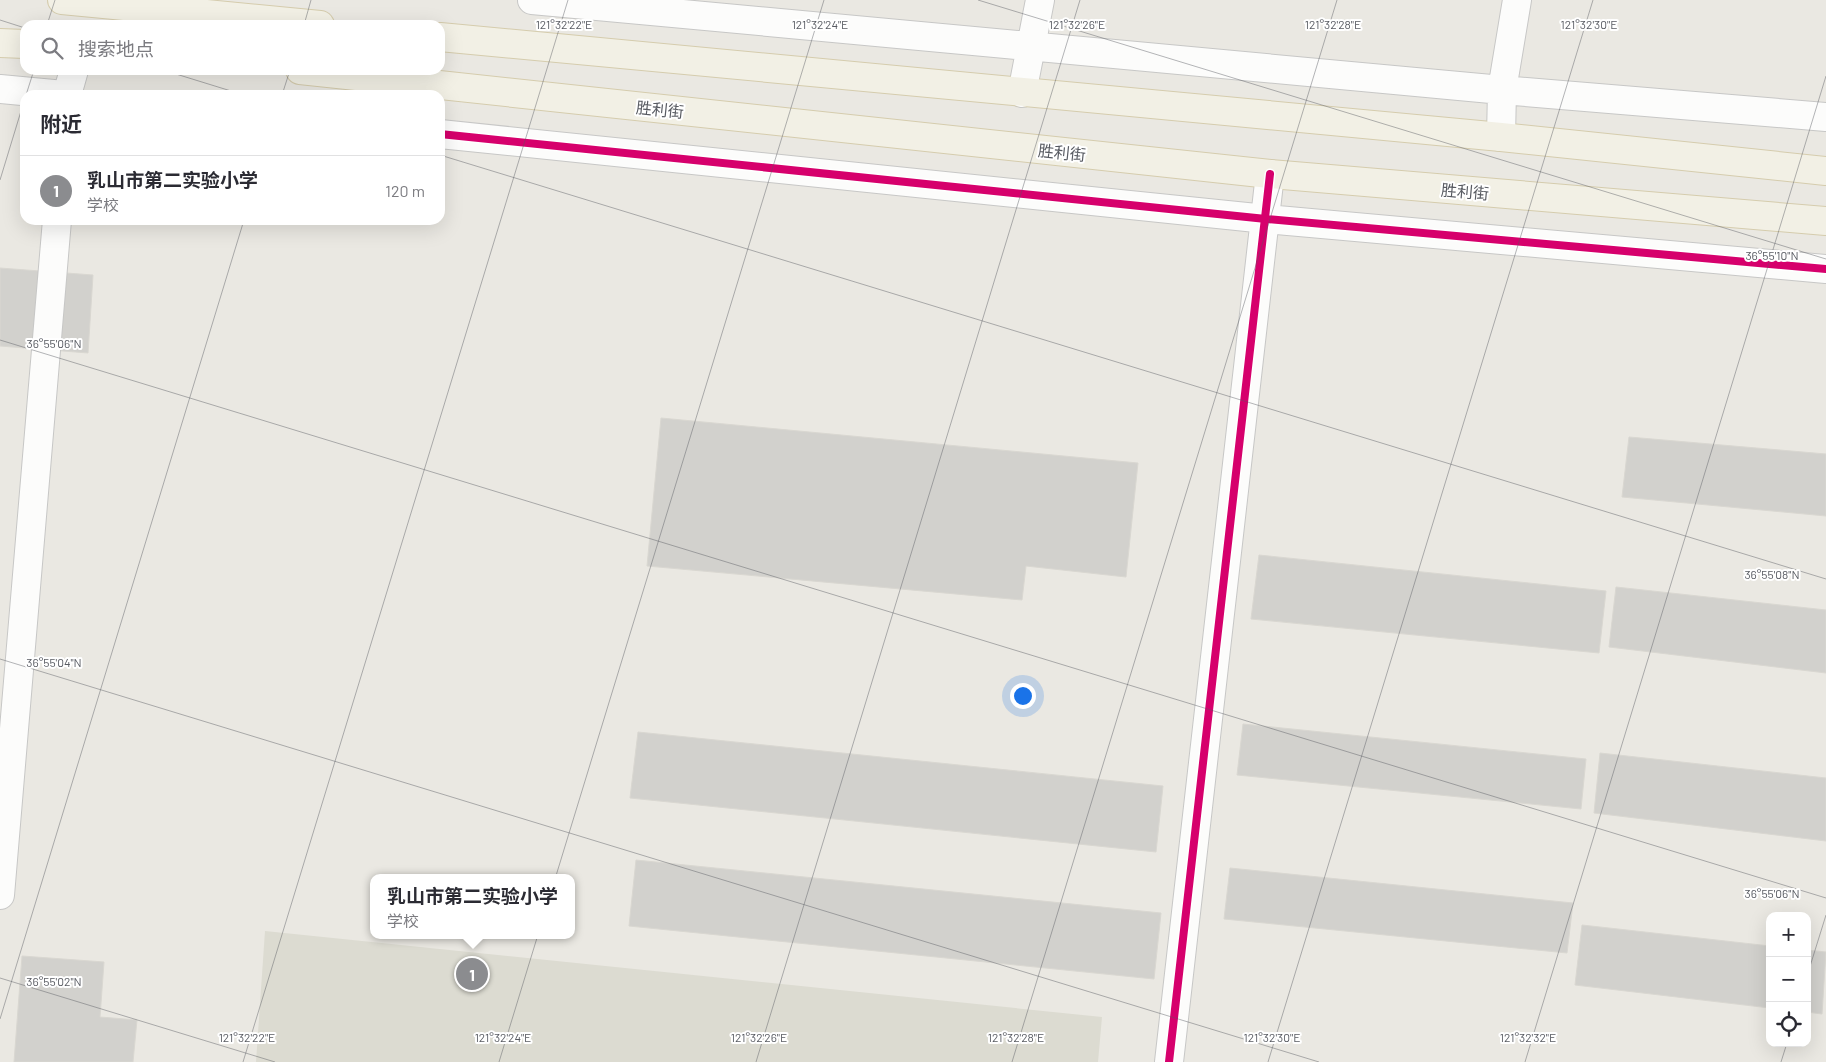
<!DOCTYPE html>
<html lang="zh">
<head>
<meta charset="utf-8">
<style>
	body { margin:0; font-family:Barlow,"Noto Sans SC",sans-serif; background:#f7f7f7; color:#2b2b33 }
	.controls { position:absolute; right:15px; bottom:15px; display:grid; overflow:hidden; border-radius:10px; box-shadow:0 5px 20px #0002 }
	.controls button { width:45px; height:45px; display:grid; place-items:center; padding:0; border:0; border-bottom:1px solid #e1e1e2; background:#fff; color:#2b2b33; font:25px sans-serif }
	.you { position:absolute; left:1022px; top:695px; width:18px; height:18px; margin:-12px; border:4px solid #fff; border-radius:50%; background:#1a73e8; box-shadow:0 0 0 8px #1a73e833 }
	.badge { display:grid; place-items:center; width:32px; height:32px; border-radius:50%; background:#8b8c8f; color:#fff; font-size:16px; font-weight:700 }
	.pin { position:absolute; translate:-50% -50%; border:2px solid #fff; box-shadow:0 1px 5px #0006 }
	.popup { position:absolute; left:370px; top:874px; width:205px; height:65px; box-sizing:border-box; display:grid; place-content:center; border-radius:10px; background:#fff; filter:drop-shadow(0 1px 4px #0005); font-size:16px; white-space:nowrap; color:#7c7c81 }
	.popup b { font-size:19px; color:#2b2b33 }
	.popup::after { content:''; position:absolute; left:50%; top:100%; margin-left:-10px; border:10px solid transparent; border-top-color:#fff }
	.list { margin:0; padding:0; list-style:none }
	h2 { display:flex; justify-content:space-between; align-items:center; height:65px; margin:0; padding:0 20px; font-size:21px }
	h2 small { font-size:16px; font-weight:400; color:#7c7c81 }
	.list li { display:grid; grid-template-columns:32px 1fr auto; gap:15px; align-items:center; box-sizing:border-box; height:70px; padding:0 20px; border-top:1px solid #e1e1e2 }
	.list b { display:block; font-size:19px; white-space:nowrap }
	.list p { margin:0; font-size:16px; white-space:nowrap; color:#7c7c81 }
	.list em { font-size:16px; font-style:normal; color:#7c7c81 }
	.icon { flex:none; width:28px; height:28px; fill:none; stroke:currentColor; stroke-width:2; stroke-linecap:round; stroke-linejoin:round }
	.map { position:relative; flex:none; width:1826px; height:1062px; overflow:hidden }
	.search { position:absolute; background:#fff; box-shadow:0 5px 20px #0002; left:20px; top:20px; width:425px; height:55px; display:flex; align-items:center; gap:12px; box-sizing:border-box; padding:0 18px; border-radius:15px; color:#7c7c81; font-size:19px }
	.panel { position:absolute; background:#fff; box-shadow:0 5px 20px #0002; left:20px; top:90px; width:425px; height:135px; border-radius:15px }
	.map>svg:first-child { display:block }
	.education { fill:#dcdbd1 }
	.building { fill:#d2d1cd; stroke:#d9d7d1 }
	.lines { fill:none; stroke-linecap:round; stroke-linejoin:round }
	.minor-casing { stroke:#c7c7c6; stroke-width:30 }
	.major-casing { stroke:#d5ccad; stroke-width:30 }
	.minor { stroke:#fcfcfb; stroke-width:28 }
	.major { stroke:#f2f0e5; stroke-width:28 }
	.cycleway-casing { stroke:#fff; stroke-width:11 }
	.cycleway { stroke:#d6006c; stroke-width:8 }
	.ticks { fill:none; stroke:#585b62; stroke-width:1; stroke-opacity:0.45 }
	.labels { text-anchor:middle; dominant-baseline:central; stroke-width:4; stroke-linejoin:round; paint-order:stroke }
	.street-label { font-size:16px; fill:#585b62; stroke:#fff }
	.ticks-label { font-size:12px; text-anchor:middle; fill:#585b62; stroke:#fff; stroke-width:4; stroke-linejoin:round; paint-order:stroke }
</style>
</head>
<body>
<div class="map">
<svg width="1826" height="1062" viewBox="0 0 1826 1062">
	<rect width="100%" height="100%" fill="#eae8e2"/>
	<!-- education -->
	<path class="education" d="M265,931L1102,1017L1098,1062H256Z"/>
	<!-- building -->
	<path class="building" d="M0,268L93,275L88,353L0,346Z
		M661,418L1138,463L1126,577L1026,566L1022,600L647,566Z
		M1629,437L1826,454V516L1622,497Z
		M1259,555L1606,591L1599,653L1251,619Z
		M1616,587L1826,610V673L1609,647Z
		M1243,724L1586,759L1581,809L1237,775Z
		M638,732L1163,786L1156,852L630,798Z
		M1600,753L1826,778V841L1594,813Z
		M636,860L1161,913L1154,979L629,926Z
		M1230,868L1573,903L1567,953L1224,919Z
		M1582,925L1770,946V1008L1575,985Z
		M1807,950L1826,952L1822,1014L1807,1012Z
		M22,956L104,962L100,1017L137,1020L133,1062H14Z"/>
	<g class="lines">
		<!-- minor casing -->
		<g class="minor-casing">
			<path id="minor" d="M532,0L1502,90L1826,117
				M0,89L64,95
				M1022,93L1040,0
				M67,95L74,70
				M440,134L1266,219L1826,269
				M1501,137L1502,90L1517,0
				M0,895L57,220
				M1169,1062L1270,174"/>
		</g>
		<!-- major casing -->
		<g class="major-casing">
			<path id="major" d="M62,0L320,25
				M440,37L1501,137L1826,171
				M0,43L25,44
				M300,70L1270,174L1826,221"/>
		</g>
		<!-- minor -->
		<use href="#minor" class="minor"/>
		<!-- major -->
		<use href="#major" class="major"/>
		<!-- cycleway casing -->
		<g class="cycleway-casing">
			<path id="cycleway" d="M440,134L1266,219L1826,269
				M1169,1062L1270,174"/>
		</g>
		<!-- cycleway -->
		<use href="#cycleway" class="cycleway"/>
	</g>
	<!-- ticks -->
	<path class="ticks" d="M978,0L1826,259M0,20L25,28M47,25L55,0M304,25L311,0M163,70L244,95M26,95L34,70M282,95L290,70M440,155L1826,579M0,180L25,98M0,340L1826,898M0,659L1319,1062M1807,976L1826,915M0,978L275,1062M0,1019L244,220M243,1062L568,0M499,1062L824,0M756,1062L1080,0M1012,1062L1337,0M1268,1062L1593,0M1525,1062L1826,76M1781,1062L1787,1043"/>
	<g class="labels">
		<!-- street labels -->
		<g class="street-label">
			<text transform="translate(660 109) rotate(6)">胜利街</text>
			<text transform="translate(1062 152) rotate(6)">胜利街</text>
			<text transform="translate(1465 191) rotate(5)">胜利街</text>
		</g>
	</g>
	<g class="ticks-label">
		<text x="564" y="29">121°32'22"E</text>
		<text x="820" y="29">121°32'24"E</text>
		<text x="1077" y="29">121°32'26"E</text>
		<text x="1333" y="29">121°32'28"E</text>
		<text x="1589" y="29">121°32'30"E</text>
		<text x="1772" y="260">36°55'10"N</text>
		<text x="54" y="348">36°55'06"N</text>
		<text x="1772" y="579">36°55'08"N</text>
		<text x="54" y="667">36°55'04"N</text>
		<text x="1772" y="898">36°55'06"N</text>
		<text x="54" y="986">36°55'02"N</text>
		<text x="247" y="1042">121°32'22"E</text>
		<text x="503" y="1042">121°32'24"E</text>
		<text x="759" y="1042">121°32'26"E</text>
		<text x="1016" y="1042">121°32'28"E</text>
		<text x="1272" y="1042">121°32'30"E</text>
		<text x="1528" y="1042">121°32'32"E</text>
	</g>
</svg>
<div class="controls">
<button>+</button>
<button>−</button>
<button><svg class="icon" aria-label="locate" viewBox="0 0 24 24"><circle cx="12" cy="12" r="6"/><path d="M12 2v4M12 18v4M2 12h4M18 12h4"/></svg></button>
</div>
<div class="you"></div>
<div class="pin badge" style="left:472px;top:974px">1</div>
<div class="popup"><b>乳山市第二实验小学</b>学校</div>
<div class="search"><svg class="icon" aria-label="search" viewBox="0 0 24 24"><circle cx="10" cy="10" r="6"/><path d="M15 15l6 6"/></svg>搜索地点</div>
<section class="panel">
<h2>附近<small></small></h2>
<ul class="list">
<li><span class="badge">1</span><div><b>乳山市第二实验小学</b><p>学校</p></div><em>120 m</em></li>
</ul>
</section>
</div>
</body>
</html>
